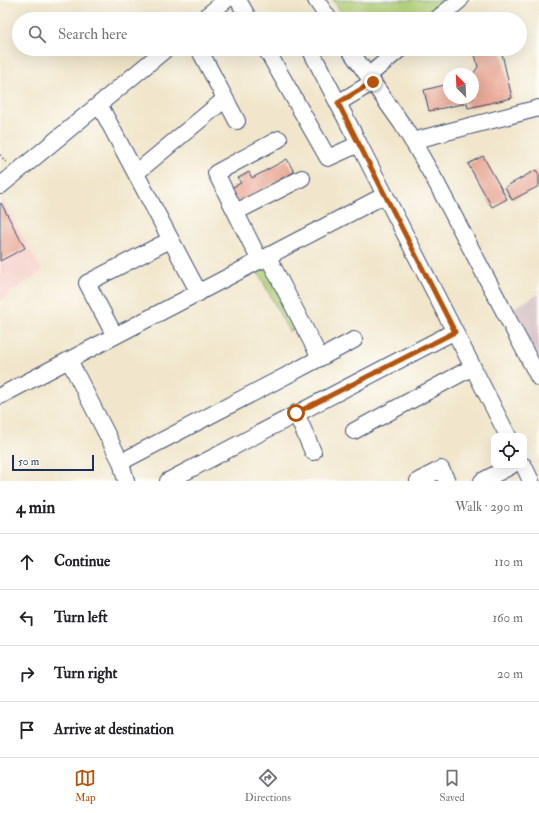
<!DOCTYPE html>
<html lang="en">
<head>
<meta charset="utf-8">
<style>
	body { margin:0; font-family:"IM FELL Double Pica",serif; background:#f2f2f2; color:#202124 }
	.controls { position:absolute; right:12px; bottom:12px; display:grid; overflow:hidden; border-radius:8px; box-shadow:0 4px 16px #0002 }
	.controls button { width:36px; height:36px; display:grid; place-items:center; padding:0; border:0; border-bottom:1px solid #e0e0e0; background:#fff; color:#202124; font:20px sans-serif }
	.compass { position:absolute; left:443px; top:68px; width:36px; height:36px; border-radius:50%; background:#fff; box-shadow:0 4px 16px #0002; rotate:336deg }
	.scale { position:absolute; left:12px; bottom:10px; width:82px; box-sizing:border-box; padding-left:4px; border:2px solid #1b2f5e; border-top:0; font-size:11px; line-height:14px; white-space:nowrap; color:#1b2f5e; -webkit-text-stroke:3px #fdfcf7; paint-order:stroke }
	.stop { position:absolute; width:12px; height:12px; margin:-9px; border:3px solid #b45309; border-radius:50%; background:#fff }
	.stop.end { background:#b45309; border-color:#fff; box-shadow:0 1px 4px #0008 }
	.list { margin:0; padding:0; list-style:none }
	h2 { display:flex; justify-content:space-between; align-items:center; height:52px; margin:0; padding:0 16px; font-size:17px }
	h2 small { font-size:13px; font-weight:400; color:#757577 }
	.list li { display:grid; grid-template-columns:26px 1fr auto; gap:12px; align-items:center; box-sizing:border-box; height:56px; padding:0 16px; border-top:1px solid #e0e0e0 }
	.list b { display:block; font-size:15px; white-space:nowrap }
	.list em { font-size:13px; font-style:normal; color:#757577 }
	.icon { flex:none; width:22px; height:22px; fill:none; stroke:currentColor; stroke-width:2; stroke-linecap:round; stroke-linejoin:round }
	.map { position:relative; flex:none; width:539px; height:481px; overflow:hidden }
	.search { position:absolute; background:#fff; box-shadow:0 4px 16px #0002; left:12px; right:12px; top:12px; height:44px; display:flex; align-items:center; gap:10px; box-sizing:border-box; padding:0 14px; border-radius:22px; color:#757577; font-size:15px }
	.sheet { height:276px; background:#fff }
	nav { display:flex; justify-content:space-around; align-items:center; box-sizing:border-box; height:56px; border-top:1px solid #e0e0e0; background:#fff; font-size:11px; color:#757577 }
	nav a { display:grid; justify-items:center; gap:2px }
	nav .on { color:#b45309 }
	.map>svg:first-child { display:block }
	.built { fill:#f7d0cb }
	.industrial { fill:#d2bec2 }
	.green { fill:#aecd74; stroke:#647e69 }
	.building { fill:#e9aa99 }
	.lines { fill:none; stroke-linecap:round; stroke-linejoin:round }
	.minor-casing { stroke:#3b4a6e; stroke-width:18 }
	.path { stroke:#3b4a6e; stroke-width:2; stroke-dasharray:1 3; stroke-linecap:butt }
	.minor { stroke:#fff; stroke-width:16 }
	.route { stroke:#b45309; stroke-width:5 }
</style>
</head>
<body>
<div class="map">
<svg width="539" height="481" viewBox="0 0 539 481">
	<rect width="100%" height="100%" fill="#fdfcf7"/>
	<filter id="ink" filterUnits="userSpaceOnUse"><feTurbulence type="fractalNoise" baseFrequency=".025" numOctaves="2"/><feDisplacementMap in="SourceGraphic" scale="8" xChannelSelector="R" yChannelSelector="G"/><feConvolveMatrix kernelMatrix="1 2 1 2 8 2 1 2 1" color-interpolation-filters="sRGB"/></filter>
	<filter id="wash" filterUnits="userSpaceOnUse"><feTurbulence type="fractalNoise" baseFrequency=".012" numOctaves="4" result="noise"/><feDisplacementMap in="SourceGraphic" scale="16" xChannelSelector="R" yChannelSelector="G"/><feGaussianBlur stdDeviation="0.9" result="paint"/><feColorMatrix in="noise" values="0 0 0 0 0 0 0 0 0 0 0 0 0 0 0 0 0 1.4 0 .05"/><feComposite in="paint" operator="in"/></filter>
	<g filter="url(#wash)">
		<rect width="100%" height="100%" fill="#f1e6cb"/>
		<!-- built -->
		<path class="built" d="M1,197L42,271L1,300L0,298Z"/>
		<!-- industrial -->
		<path class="industrial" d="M539,294V365L511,309Z"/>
		<!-- green -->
		<path class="green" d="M333,0H445L422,19H346Z
			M256,268L269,270L299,326L289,332Z"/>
		<g id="blocks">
			<!-- building -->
			<path class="building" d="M477,49H501L512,98L468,108L467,103L429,111L424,90L449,84V98H473V74L478,67L474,50Z
				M483,156L507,199L492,207L468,164Z
				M287,159L294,172L237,203L229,189L241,183L238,178L249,172L252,178Z
				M536,170L539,175V186L512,200L505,187Z
				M1,203L25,248L0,261V204Z"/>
		</g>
	</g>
	<g filter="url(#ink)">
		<use href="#blocks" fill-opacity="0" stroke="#3b4a6e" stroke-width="1"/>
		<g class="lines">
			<!-- minor casing -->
			<g class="minor-casing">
				<path id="minor" d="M238,0L249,19
					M316,0L329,19
					M203,19L226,0
					M437,19L460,0
					M199,49L237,121
					M266,49L328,158L359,144L508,436
					M310,49L359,144
					M349,49L402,124L416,147L436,182L539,378
					M368,76L400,49
					M338,103L373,82
					M99,104L199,293
					M412,141L539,108
					M136,173L225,99
					M0,186L166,49
					M236,212L302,178
					M260,261L216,173L279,139
					M115,336L87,283L170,240
					M320,358L354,340
					M69,360L121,462L126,481
					M0,396L385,195
					M296,413L313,452
					M354,431L473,367
					M121,462L320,358L268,257
					M524,466L531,481
					M168,481L455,331
					M418,481L441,469L447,481
					M482,481L511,466"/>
			</g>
			<!-- path -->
			<path class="path" d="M0,155L7,163"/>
			<!-- minor -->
			<use href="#minor" class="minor"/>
		</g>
	</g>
	<g class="lines" filter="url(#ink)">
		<!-- route -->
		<path class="route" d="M296,413L455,332L338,103L373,82"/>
	</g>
</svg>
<div class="controls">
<button><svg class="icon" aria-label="locate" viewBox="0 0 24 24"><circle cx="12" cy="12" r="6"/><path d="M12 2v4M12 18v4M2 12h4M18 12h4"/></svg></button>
</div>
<svg class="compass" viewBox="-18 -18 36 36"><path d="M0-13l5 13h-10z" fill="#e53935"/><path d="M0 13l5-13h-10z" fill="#757577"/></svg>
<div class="scale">50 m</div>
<div class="stop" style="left:296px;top:413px"></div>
<div class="stop end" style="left:373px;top:82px"></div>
<div class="search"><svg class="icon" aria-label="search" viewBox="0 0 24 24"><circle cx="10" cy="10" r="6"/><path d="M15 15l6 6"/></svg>Search here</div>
</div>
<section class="sheet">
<h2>4 min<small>Walk · 290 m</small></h2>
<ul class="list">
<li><svg class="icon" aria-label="ahead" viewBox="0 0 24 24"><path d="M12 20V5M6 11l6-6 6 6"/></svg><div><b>Continue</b></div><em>110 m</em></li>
<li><svg class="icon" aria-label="left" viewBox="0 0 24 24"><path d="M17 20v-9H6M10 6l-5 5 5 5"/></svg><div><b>Turn left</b></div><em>160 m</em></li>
<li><svg class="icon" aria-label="right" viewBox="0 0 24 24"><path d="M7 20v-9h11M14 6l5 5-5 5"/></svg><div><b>Turn right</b></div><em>20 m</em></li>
<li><svg class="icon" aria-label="arrive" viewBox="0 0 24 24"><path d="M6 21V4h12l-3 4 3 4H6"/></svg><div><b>Arrive at destination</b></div></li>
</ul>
</section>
<nav>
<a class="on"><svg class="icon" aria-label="map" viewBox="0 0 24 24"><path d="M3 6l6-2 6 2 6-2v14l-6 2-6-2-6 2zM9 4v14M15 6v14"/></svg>Map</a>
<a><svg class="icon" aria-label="directions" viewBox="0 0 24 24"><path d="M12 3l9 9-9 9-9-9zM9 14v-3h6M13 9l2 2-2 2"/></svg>Directions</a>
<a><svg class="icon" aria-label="saved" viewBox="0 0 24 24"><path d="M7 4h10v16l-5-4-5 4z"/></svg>Saved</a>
</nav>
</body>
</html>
